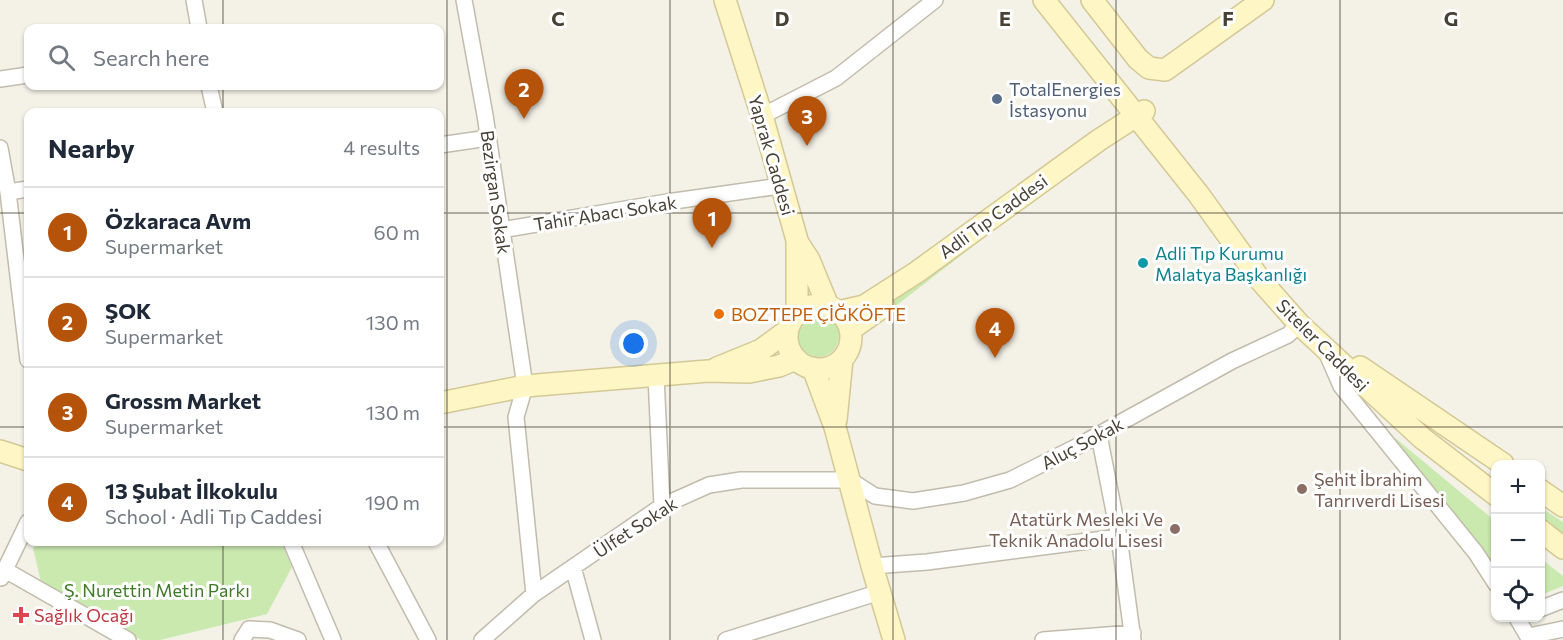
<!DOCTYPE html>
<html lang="en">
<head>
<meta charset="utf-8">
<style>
	body { margin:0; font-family:Commissioner,sans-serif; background:#f2f2f3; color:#1f2937 }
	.controls { position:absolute; right:18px; bottom:18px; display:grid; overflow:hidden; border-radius:12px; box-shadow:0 2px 4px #0004 }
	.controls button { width:54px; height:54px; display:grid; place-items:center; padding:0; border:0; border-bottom:2px solid #e0e1e3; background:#fff; color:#1f2937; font:30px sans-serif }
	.you { position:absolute; left:634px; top:344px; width:21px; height:21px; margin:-15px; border:4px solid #fff; border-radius:50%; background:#1a73e8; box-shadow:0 0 0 9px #1a73e833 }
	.badge { display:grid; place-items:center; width:39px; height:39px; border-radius:50%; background:#b45309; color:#fff; font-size:20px; font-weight:700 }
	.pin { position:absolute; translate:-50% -50px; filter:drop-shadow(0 2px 3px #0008) }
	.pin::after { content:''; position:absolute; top:32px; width:21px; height:18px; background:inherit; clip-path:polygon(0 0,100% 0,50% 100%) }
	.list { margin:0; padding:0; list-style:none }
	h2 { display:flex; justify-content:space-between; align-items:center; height:78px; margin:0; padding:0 24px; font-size:26px }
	h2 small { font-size:20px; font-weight:400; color:#747a83 }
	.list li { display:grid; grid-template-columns:39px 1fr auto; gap:18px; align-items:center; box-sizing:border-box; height:90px; padding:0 24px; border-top:2px solid #e0e1e3 }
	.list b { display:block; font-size:22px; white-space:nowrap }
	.list p { margin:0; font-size:20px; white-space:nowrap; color:#747a83 }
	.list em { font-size:20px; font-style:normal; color:#747a83 }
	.icon { flex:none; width:33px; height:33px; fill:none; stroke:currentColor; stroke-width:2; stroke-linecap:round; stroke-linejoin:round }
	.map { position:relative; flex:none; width:1563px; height:640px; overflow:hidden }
	.search { position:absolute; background:#fff; box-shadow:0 2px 4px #0004; left:24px; top:24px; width:420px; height:66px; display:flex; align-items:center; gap:15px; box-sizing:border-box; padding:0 21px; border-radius:12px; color:#747a83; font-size:22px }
	.panel { position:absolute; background:#fff; box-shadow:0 2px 4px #0004; left:24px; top:108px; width:420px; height:438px; border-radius:12px }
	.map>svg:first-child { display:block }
	.green { fill:#cae9af }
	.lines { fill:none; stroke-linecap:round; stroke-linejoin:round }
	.street-casing { stroke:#c2bcac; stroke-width:18 }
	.secondary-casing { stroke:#d4c896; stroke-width:24 }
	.street { stroke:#fff; stroke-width:15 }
	.secondary { stroke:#fff6c6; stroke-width:21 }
	.grid { fill:none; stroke:#474136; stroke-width:1.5; stroke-opacity:0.55 }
	.service-dot { fill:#5c6f8a; stroke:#fff; stroke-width:2 }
	.culture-dot { fill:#0f9aa8; stroke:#fff; stroke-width:2 }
	.food-dot { fill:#e8710a; stroke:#fff; stroke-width:2 }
	.education-dot { fill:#8d6e63; stroke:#fff; stroke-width:2 }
	.health-dot { fill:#e0444e; stroke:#fff; stroke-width:2 }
	.labels { text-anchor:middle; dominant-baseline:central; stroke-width:6; stroke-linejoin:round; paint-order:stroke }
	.service-label { font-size:18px; fill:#4e5e75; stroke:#fff; text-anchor:start }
	.street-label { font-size:18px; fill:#474136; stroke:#fff }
	.culture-label { font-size:18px; fill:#0d838f; stroke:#fff; text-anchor:start }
	.food-label { font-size:18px; fill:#c56008; stroke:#fff; text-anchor:start }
	.education-label { font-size:18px; fill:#785e54; stroke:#fff; text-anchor:start }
	.park-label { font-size:18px; fill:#407a28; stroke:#fff }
	.health-label { font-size:18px; fill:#be3a42; stroke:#fff; text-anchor:start }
	.grid-label { font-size:20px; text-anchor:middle; font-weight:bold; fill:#474136; stroke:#fff; stroke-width:6; stroke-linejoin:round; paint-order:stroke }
</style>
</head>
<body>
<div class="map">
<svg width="1563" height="640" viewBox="0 0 1563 640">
	<rect width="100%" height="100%" fill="#f4f1e7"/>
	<!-- green -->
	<path class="green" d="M1083,161L875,322L869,311Z
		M797 336a21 21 0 1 1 42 0a21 21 0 1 1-42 0Z
		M1394,437L1495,521V573Z
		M1540,507L1563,522V539L1541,521Z
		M41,542H281L292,567L267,614L160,640H141L41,582L33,548Z
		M1540,558L1563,576V586L1541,595Z"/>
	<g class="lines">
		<!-- street casing -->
		<g class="street-casing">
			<path id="street" d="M194,0L199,28
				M464,0L485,115L525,386L516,417L534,594
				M0,79L28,75
				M209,86L215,112
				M762,116L836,78L935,0
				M440,145L488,138
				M0,148L8,192L28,360
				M8,192L28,189
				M502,230L667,202L780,186
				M1327,354L1341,386L1476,553L1496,584
				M656,376L662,506
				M1099,435L1119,537L1133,640
				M291,542L333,640
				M376,542L428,640
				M872,566L927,562L1119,537
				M573,567L593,640
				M5,570L128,640
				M1,578L28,522
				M1540,609L1563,600
				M1517,618L1530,640
				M1529,636L1563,629
				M242,640L249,629L270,630L298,640
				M482,640L534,594L662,506L709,485L741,480H850L875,496L913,501L964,493L1010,480L1078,446L1232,361L1288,335L1299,324
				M726,640L880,592
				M1043,640L1133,633"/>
		</g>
		<!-- secondary casing -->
		<g class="secondary-casing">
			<path id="secondary" d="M725,0L762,116L797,240V313
				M1044,0L1199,195L1261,281L1299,324L1422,438L1496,495
				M1092,0L1138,59L1149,68L1165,70L1263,0
				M798,243L809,260L828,306
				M787 337a32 32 0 1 1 64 0a32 32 0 1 1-64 0Z
				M838,312L864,306L917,272L1099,140L1144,111
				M850,330L884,306
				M1360,367L1503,464
				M717,368L761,350L787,331
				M813,368L835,427L872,566L894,640
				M440,403L525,386L708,371L749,372L779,366L796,359
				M836,420L842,359
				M0,451L28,460
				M1540,490L1563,506
				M1540,530L1563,548"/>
		</g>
		<!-- street -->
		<use href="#street" class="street"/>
		<!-- secondary -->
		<use href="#secondary" class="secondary"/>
	</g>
	<!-- grid -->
	<path class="grid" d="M223,0V28M447,0V640M670,0V640M893,0V640M1116,0V640M1340,0V640M223,86V112M0,213H28M440,213H1563M0,427H28M440,427H1563M223,542V640"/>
	<!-- markers -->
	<circle class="service-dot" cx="997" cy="99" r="6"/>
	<circle class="culture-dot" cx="1143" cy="263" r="6"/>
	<circle class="food-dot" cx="719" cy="314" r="6"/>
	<g class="education-dot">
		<circle cx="1302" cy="489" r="6"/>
		<circle cx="1175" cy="529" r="6"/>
	</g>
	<path class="health-dot" d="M18 606h6v6h6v6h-6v6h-6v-6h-6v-6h6z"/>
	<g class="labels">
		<!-- service labels -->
		<g class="service-label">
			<text x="1009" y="89">TotalEnergies<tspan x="1009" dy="21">İstasyonu</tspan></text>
		</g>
		<!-- street labels -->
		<g class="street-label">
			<text transform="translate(772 155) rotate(74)">Yaprak Caddesi</text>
			<text transform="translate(496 192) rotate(82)">Bezirgan Sokak</text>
			<text transform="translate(605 213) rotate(-9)">Tahir Abacı Sokak</text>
			<text transform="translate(993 216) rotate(-36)">Adli Tıp Caddesi</text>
			<text transform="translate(1323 345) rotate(45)">Siteler Caddesi</text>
			<text transform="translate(1082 443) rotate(-28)">Aluç Sokak</text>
			<text transform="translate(635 527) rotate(-33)">Ülfet Sokak</text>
		</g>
		<!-- culture labels -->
		<g class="culture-label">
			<text x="1155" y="253">Adli Tıp Kurumu<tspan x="1155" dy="21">Malatya Başkanlığı</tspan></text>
		</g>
		<!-- food labels -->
		<g class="food-label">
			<text x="731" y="314">BOZTEPE ÇİĞKÖFTE</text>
		</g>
		<!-- education labels -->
		<g class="education-label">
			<text x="1314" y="479">Şehit İbrahim<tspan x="1314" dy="21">Tanrıverdi Lisesi</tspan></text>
			<text x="1163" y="519" text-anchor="end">Atatürk Mesleki Ve<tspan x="1163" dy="21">Teknik Anadolu Lisesi</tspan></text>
		</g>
		<!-- park labels -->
		<g class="park-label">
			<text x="157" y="590">Ş. Nurettin Metin Parkı</text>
		</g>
		<!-- health labels -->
		<g class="health-label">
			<text x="34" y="615">Sağlık Ocağı</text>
		</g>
	</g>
	<g class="grid-label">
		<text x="558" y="26">C</text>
		<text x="782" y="26">D</text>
		<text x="1005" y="26">E</text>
		<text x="1228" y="26">F</text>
		<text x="1451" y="26">G</text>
	</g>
</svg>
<div class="controls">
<button>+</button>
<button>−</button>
<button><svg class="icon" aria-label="locate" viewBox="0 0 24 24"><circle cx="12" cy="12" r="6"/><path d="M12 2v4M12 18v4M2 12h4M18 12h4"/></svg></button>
</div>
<div class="you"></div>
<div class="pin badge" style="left:712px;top:248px">1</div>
<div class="pin badge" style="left:524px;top:119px">2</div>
<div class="pin badge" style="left:807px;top:146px">3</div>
<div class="pin badge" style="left:995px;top:358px">4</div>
<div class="search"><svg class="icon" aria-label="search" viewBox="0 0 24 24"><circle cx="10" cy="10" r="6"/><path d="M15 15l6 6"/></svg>Search here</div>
<section class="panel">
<h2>Nearby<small>4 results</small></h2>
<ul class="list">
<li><span class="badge">1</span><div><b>Özkaraca Avm</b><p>Supermarket</p></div><em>60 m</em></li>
<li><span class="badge">2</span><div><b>ŞOK</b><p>Supermarket</p></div><em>130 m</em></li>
<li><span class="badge">3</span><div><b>Grossm Market</b><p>Supermarket</p></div><em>130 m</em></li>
<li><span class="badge">4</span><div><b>13 Şubat İlkokulu</b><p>School · Adli Tıp Caddesi</p></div><em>190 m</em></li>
</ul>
</section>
</div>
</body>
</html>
